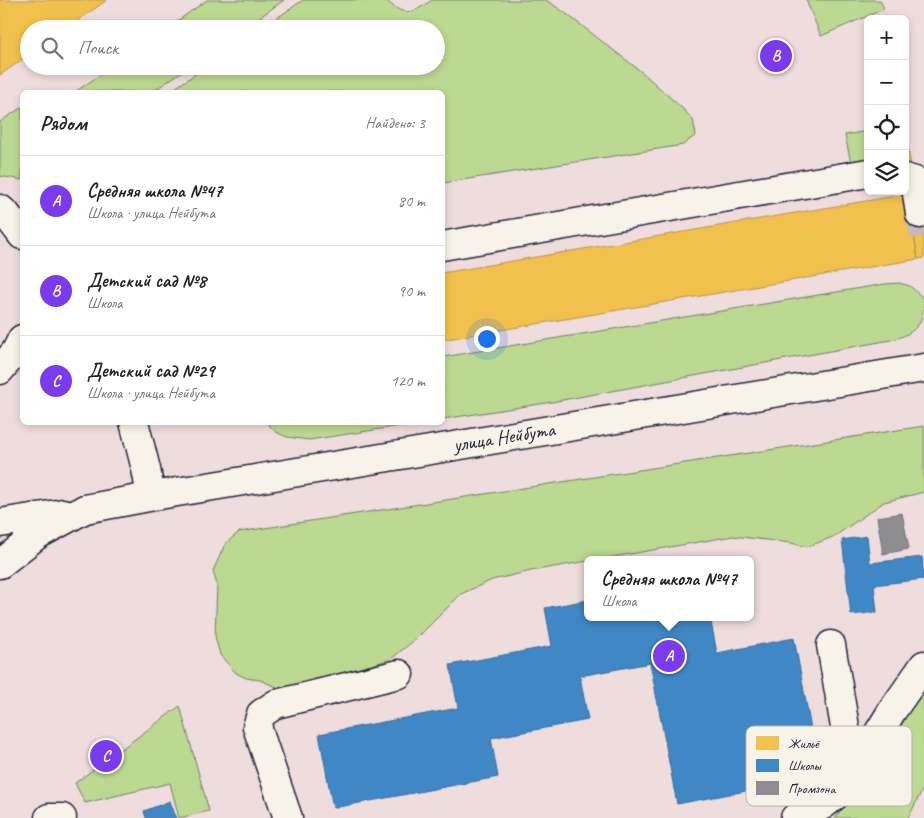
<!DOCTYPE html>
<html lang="ru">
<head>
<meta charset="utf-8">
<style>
	body { margin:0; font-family:Caveat,sans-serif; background:#f2f2f2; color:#222 }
	.controls { position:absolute; right:15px; top:15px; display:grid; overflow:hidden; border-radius:8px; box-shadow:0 2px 8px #0003 }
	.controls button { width:45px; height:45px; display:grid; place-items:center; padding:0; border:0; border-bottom:1px solid #e0e0e0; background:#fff; color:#222; font:25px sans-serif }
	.you { position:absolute; left:486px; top:338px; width:18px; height:18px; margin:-12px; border:4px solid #fff; border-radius:50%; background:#1a73e8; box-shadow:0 0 0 8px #1a73e833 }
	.badge { display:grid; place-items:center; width:32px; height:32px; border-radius:50%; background:#7c3aed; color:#fff; font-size:16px; font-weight:700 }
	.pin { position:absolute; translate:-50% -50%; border:2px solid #fff; box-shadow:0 1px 5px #0006 }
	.popup { position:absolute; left:584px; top:556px; width:170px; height:65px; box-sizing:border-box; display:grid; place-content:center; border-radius:8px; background:#fff; filter:drop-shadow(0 1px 4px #0005); font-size:16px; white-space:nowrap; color:#767676 }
	.popup b { font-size:19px; color:#222 }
	.popup::after { content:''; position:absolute; left:50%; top:100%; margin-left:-10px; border:10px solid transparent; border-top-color:#fff }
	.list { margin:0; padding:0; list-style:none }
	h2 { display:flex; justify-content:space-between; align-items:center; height:65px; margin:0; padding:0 20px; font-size:21px }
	h2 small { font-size:16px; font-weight:400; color:#767676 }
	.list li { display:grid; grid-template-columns:32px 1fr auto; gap:15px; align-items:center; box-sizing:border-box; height:90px; padding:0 20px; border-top:1px solid #e0e0e0 }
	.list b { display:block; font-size:19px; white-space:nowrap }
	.list p { margin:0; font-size:16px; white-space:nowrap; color:#767676 }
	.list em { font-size:16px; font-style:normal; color:#767676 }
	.icon { flex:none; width:28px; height:28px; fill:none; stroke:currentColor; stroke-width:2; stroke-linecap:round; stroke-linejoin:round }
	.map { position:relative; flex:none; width:924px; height:818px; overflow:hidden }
	.search { position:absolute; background:#fff; box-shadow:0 2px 8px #0003; left:20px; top:20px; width:425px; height:55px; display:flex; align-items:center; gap:12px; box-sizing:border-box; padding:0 18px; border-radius:28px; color:#767676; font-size:19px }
	.panel { position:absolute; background:#fff; box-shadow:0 2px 8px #0003; left:20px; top:90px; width:425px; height:335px; border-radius:8px }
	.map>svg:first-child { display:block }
	.green { fill:#bcd991; stroke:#6f7e66 }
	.homes { fill:#f2c14e; stroke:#b49148 }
	.schools { fill:#3f88c5; stroke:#36699c }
	.industry { fill:#8d8d92; stroke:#6d6d78 }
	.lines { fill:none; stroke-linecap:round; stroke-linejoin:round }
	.minor-tunnel { stroke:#c6b8bd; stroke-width:28; stroke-dasharray:28 14; stroke-linecap:butt }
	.minor-casing { stroke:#22223b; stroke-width:31 }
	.major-casing { stroke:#22223b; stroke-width:31 }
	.minor { stroke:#f7f3e8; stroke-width:28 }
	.major { stroke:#f7f3e8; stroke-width:28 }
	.labels { text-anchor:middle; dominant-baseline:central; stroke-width:5; stroke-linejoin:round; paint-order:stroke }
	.street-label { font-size:20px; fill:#22223b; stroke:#f7f3e8 }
	.key { fill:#f7f3e8; stroke:#b7b4b4; stroke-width:1 }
	.key-label { font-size:14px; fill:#22223b }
</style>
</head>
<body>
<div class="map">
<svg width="924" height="818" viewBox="0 0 924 818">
	<rect width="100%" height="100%" fill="#efddde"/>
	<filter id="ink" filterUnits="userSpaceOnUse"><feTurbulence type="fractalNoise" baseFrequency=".02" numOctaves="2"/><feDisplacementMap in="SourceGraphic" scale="10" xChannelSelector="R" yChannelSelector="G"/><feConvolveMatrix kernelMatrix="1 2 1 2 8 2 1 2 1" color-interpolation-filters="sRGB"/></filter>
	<g filter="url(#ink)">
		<!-- green -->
		<path class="green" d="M207,0H284L243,29H166Z
			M303,0H386C405,18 413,13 432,0H546L564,12L643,73L684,110L693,120L696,135L683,145L443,183L442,92H169L207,66H436V29H261Z
			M806,0H880L884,9L821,36Z
			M113,66H190L152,92H75Z
			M22,107V180L0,176V122Z
			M868,131V160L851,163L845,135Z
			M899,283L910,286L924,299C924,323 917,331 896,339L546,403L443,419V357L885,284Z
			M267,423H420L309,440L287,437L276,432Z
			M924,426V492L884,502L835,536L807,547L791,543L733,536L596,560H588V561L531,571L492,580L461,594L417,638L391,659L311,682L279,688L260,680L246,678L236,673L220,655L215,636L217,585L213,571L225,544L239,532Z
			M924,694V787L908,818H835L863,783L905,713Z
			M180,706L209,811L179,818L170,783L85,803L75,783Z"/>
		<!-- homes -->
		<path class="homes" d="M0,0H107L66,29H29V55L0,75Z
			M908,149L911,166L905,167V150Z
			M907,194L918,259L442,340V273Z
			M924,213V258L918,259L911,215Z"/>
		<!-- schools -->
		<path class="schools" d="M867,536L870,563L922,557L924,579L874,585L877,612L851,615L842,540Z
			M588,600V617H710L717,653L794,638L820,777L677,804L650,663L580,676L588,720L491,738L498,777L333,808L319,734L458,708L450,665L552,646L545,608Z
			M170,801L176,818H146L144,811Z"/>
		<!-- industry -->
		<path class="industry" d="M902,513L909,549L883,554L877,517Z"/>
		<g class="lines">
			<!-- minor-tunnel -->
			<path class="minor-tunnel" d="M920,214L924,236"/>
			<!-- minor casing -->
			<g class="minor-casing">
				<path id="minor" d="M905,178L915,181L920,214
					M0,209L6,214L22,235
					M442,246L868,173
					M0,370L16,351L22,339
					M134,422L146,469L151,496
					M85,509L165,494L924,368
					M831,645L853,774
					M49,818H62
					M288,818L257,727L261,714L276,704L399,674
					M795,818L823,805L837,794L853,774L892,711L924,665"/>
			</g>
			<!-- major casing -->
			<g class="major-casing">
				<path id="major" d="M0,523L63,513
					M0,564L37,535L85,509"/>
			</g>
			<!-- minor -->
			<use href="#minor" class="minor"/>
			<!-- major -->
			<use href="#major" class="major"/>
		</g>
	</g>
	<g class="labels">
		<!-- street labels -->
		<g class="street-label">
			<text transform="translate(504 437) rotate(-9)">улица Нейбута</text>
		</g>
	</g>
	<!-- legend -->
	<rect x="746" y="726" width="166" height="80" rx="8" class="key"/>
	<rect x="756" y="736" width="23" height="14" fill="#f2c14e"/>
	<rect x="756" y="759" width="23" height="13" fill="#3f88c5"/>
	<rect x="756" y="781" width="23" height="14" fill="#8d8d92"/>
	<g class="key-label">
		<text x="788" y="748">Жильё</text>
		<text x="788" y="770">Школы</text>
		<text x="788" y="793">Промзона</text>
	</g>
</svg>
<div class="controls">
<button>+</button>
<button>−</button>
<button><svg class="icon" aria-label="locate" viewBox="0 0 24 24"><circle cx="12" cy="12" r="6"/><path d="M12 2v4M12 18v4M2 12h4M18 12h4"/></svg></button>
<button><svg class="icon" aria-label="layers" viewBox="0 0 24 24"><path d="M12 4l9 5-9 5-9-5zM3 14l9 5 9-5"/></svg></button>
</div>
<div class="you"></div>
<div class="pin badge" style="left:669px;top:656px">A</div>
<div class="popup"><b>Средняя школа №47</b>Школа</div>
<div class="pin badge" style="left:776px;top:56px">B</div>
<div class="pin badge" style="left:106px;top:756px">C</div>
<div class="search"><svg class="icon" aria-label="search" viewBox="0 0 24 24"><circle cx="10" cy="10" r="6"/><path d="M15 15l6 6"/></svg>Поиск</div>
<section class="panel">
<h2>Рядом<small>Найдено: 3</small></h2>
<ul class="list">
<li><span class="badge">A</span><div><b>Средняя школа №47</b><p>Школа · улица Нейбута</p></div><em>80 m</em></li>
<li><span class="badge">B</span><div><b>Детский сад №8</b><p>Школа</p></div><em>90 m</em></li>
<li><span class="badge">C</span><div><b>Детский сад №29</b><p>Школа · улица Нейбута</p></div><em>120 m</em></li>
</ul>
</section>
</div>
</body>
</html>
